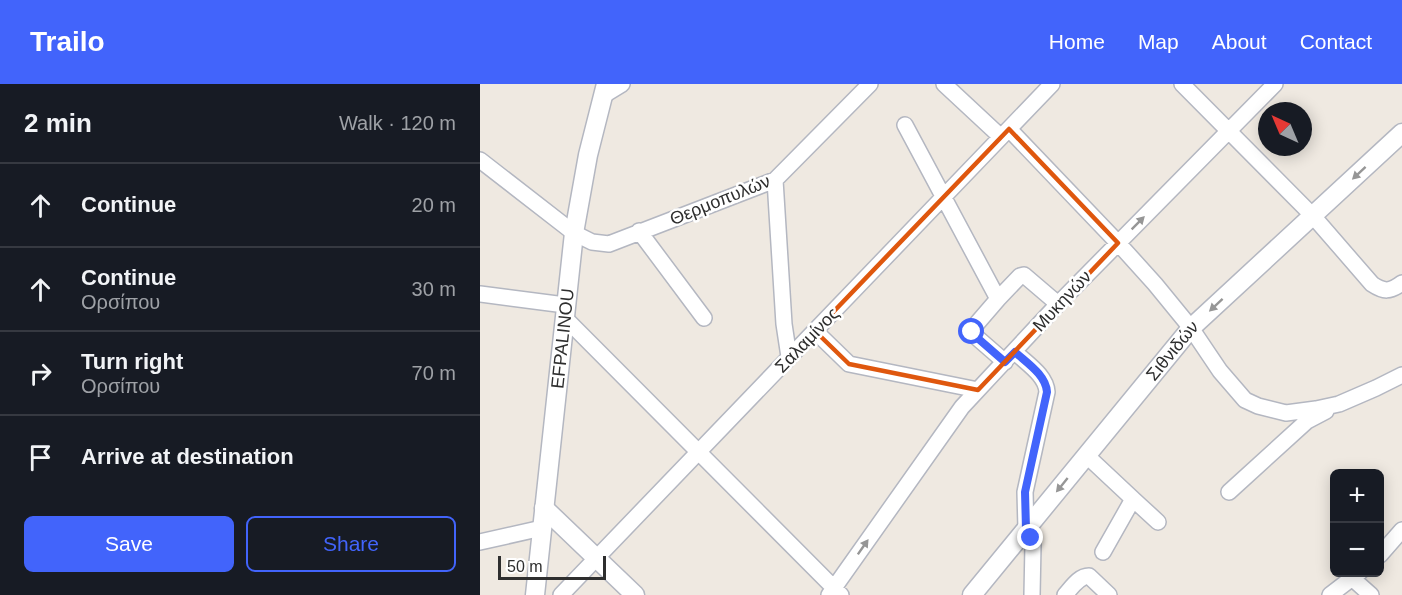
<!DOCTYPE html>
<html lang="en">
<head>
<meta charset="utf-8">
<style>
	body { margin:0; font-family:Arial,sans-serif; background:#242831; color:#f1f3f6 }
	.controls { position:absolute; right:18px; bottom:18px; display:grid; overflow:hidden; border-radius:9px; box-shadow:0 3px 15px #0003 }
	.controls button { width:54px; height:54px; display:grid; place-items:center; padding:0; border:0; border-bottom:2px solid #363941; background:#171b24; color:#f1f3f6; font:30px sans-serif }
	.compass { position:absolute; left:778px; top:18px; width:54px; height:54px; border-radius:50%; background:#171b24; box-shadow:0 3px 15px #0003; rotate:316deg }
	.scale { position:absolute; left:18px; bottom:15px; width:108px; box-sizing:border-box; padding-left:6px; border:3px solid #2e2e2e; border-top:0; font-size:16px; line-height:21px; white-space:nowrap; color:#2e2e2e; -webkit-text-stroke:4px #fff; paint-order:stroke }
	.stop { position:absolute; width:18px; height:18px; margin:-14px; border:4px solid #4264fb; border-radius:50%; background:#fff }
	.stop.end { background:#4264fb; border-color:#fff; box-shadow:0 2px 6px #0008 }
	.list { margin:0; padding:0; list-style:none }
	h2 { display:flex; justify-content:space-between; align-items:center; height:78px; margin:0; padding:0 24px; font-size:26px }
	h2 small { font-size:20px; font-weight:400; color:#9ea1a6 }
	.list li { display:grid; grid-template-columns:39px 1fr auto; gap:18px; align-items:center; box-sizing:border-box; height:84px; padding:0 24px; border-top:2px solid #363941 }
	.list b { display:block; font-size:22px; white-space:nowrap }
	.list p { margin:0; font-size:20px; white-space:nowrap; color:#9ea1a6 }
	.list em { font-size:20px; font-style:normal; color:#9ea1a6 }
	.actions { display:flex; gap:12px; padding:18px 24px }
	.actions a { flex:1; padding:14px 0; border:2px solid #4264fb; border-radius:9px; text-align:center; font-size:21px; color:#4264fb }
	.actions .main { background:#4264fb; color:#fff }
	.icon { flex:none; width:33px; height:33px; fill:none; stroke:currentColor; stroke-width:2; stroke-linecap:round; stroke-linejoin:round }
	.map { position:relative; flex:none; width:922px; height:511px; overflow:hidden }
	header { display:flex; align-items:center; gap:36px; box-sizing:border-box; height:84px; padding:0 30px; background:#4264fb; color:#fff }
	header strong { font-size:28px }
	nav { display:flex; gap:33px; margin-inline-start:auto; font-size:21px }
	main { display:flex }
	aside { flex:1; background:#171b24 }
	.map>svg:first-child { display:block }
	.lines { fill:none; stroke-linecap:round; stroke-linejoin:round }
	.minor-casing { stroke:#b4b7c1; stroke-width:18 }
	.tertiary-casing { stroke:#b4b7c1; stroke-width:21 }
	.minor { stroke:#fff; stroke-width:15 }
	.tertiary { stroke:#fff; stroke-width:18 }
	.oneway { fill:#969696 }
	.route { stroke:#4264fb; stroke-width:8 }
	.marked { fill:none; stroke:#df570e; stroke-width:4.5; stroke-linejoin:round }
	.labels { text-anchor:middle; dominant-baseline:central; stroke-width:5; stroke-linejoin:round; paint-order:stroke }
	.street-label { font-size:18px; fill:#2e2e2e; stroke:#fff }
</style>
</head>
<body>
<header>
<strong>Trailo</strong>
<nav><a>Home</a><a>Map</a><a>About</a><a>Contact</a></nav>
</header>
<main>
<aside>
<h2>2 min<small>Walk · 120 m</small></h2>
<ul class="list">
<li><svg class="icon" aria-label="ahead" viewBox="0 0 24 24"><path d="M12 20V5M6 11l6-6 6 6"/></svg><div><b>Continue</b></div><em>20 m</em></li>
<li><svg class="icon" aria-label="ahead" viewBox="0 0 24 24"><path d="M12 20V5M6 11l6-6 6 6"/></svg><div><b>Continue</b><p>Ορσίπου</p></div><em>30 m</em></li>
<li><svg class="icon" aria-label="right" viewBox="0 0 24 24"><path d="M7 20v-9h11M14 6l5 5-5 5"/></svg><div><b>Turn right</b><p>Ορσίπου</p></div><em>70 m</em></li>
<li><svg class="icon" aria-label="arrive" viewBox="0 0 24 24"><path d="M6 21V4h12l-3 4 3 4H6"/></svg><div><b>Arrive at destination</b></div></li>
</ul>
<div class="actions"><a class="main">Save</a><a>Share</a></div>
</aside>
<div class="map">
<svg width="922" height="511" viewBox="0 0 922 511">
	<rect width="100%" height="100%" fill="#efe9e1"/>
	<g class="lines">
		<!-- minor casing -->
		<g class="minor-casing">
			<path id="minor" d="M464,0L521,53
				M702,0L833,132L892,200C904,208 910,208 922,199
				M124,11L142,0
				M425,41L518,215
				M529,45L638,159L675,200L711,244L740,287L765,316L778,322L806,329L836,325L859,320L896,304L922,291
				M0,76L94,149L112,158L129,160L295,96L390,0
				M295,96L304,240L309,273
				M159,147L224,234
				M0,210L85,221
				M84,233L361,511
				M335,247L369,280L498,306
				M535,268C546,279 566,291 567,308L545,408L546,445L553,461L552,511
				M525,278L494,251L493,244L518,215L540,192L544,191L578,220
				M606,371L653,415L623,468
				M749,408L827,337L846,327
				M653,415L678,438
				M0,458L62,444
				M900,471L922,446
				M873,495L891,511
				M81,511L572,0
				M349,511L482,323L578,220L795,0
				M585,511C592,503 599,492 609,492L629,511
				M850,511L880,488"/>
		</g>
		<!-- tertiary casing -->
		<g class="tertiary-casing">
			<g id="tertiary">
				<path d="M64,424L155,511"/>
				<path id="s1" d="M55,511L94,149L108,71L126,0"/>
				<path id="s2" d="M492,511L711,244L922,49"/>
			</g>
		</g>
		<!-- minor -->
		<use href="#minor" class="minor"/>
		<!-- tertiary -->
		<use href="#tertiary" class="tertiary"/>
	</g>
	<!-- one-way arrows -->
	<defs><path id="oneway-solid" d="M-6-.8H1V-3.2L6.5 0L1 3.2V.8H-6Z" transform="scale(1.5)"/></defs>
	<g class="oneway">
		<use href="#oneway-solid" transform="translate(879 89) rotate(137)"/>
		<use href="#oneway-solid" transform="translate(658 139) rotate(-45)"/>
		<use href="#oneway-solid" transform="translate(736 221) rotate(137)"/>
		<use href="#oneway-solid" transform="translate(582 401) rotate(129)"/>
		<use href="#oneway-solid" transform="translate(383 463) rotate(-55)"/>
	</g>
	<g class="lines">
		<!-- route -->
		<path class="route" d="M492,248L494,251L525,278L535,268C547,279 566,291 567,308L545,408L546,445L551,454"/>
	</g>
	<!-- marked area -->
	<path class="marked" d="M529,45L638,159L498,306L369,280L335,247Z"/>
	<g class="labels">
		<!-- street labels -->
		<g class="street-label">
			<text transform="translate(240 116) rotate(-22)">Θερμοπυλών</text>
			<text transform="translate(582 217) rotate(-47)">Μυκηνών</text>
			<text stroke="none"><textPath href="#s1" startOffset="258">EFPALINOU</textPath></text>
			<text transform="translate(327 256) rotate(-46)">Σαλαμίνος</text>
			<text stroke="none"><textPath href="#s2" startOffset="316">Σιθνιδών</textPath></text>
		</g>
	</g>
</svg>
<div class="controls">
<button>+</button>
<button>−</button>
</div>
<svg class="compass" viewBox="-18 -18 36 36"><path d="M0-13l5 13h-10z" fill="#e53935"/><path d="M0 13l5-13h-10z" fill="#9ea1a6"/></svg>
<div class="scale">50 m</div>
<div class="stop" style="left:492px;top:248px"></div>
<div class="stop end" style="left:551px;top:454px"></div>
</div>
</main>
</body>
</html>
